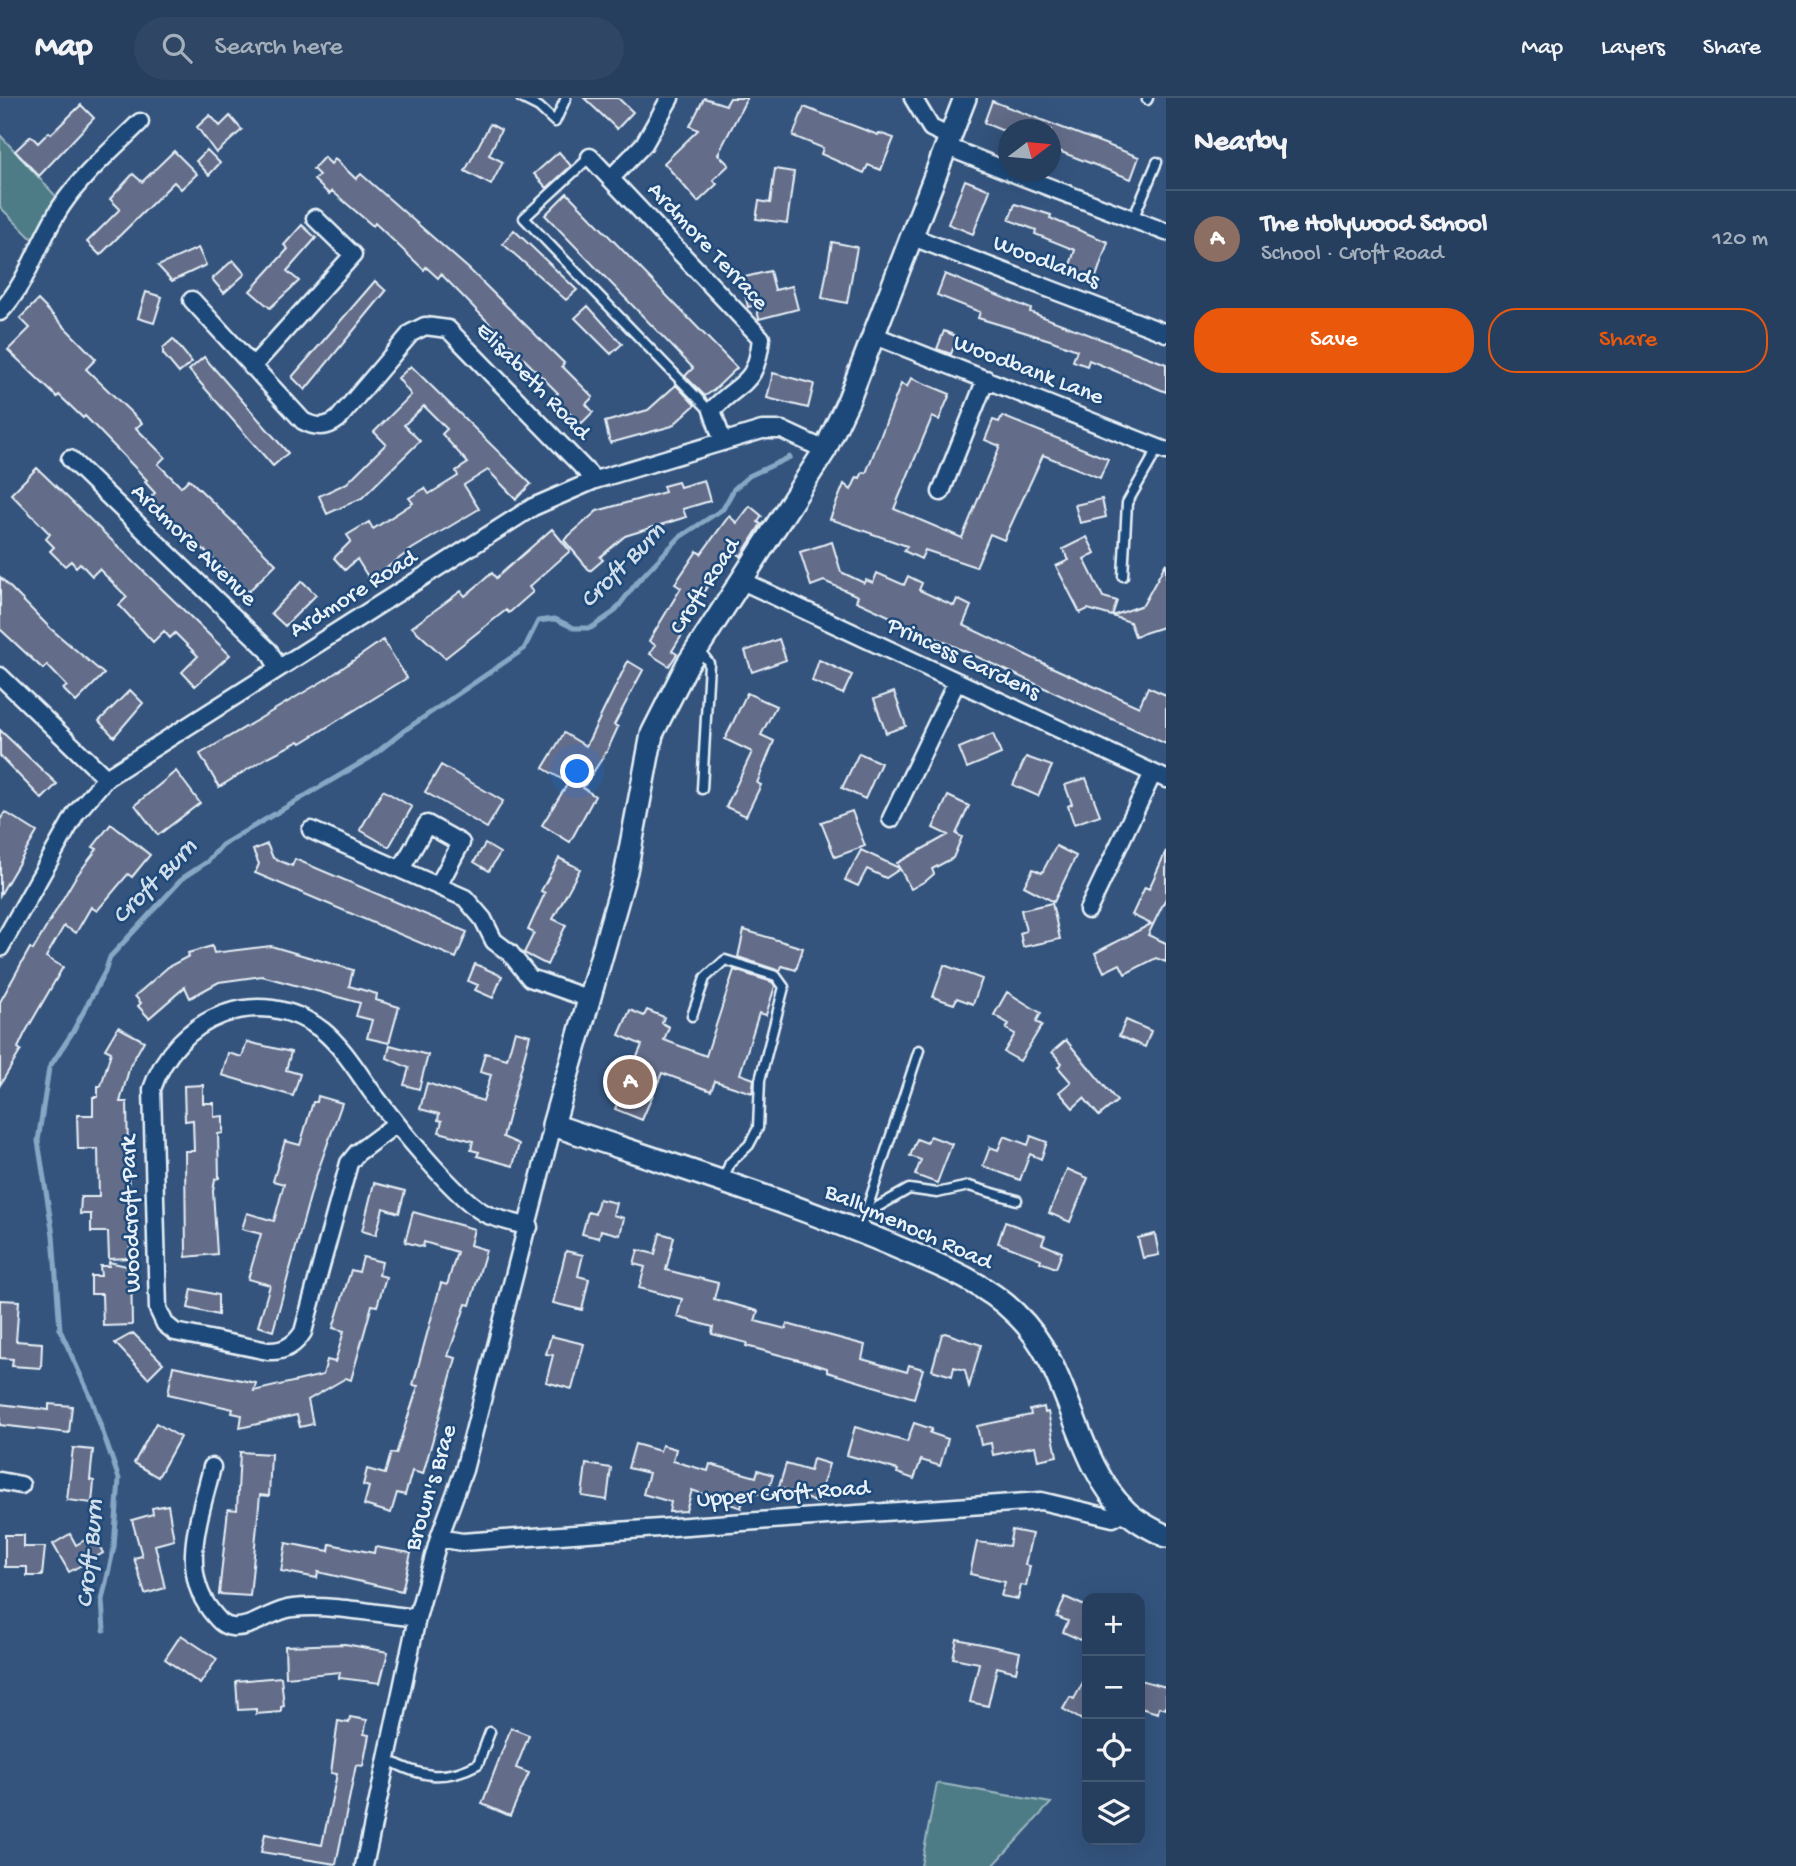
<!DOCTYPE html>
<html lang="en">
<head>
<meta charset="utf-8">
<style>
	body { margin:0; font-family:"Gochi Hand",sans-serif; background:#2f4664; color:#f1f3f6 }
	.controls { position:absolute; right:21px; bottom:21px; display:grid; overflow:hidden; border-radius:14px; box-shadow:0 7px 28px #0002 }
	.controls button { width:63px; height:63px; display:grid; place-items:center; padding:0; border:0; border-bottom:2px solid #435873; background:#273f5e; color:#f1f3f6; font:35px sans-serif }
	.compass { position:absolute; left:998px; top:21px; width:63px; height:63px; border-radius:50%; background:#273f5e; box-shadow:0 7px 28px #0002; rotate:74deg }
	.you { position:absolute; left:578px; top:674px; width:24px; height:24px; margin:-18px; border:5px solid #fff; border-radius:50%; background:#1a73e8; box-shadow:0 0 0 10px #1a73e833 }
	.badge { display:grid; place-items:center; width:46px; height:46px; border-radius:50%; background:#ea580c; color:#fff; font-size:23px; font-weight:700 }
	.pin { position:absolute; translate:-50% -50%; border:4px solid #fff; box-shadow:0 2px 7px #0006 }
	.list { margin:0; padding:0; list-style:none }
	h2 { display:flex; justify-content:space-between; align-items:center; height:91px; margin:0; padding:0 28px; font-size:30px }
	h2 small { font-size:23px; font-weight:400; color:#a4afbc }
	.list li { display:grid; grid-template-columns:46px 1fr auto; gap:21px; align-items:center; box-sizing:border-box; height:98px; padding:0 28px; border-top:2px solid #435873 }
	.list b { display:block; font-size:26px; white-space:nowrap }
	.list p { margin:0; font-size:23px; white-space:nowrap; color:#a4afbc }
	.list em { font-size:23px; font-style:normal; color:#a4afbc }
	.actions { display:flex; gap:14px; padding:21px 28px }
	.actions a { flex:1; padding:16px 0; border:2px solid #ea580c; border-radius:28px; text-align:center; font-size:24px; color:#ea580c }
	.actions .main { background:#ea580c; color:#fff }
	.icon { flex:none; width:38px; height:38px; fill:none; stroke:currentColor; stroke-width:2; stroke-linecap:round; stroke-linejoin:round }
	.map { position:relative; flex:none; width:1166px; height:1768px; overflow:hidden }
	header { display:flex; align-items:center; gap:42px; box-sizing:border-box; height:98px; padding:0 35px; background:#273f5e; border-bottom:2px solid #435873 }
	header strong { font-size:33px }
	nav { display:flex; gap:38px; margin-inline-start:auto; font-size:24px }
	.search { width:490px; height:63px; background:#2f4664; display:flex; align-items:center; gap:18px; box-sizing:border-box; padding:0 24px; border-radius:38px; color:#a4afbc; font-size:26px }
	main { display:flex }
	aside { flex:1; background:#273f5e }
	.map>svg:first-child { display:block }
	.green { fill:#4e7c86; stroke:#9bb6bf; stroke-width:2 }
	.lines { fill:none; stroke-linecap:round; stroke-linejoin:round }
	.stream { stroke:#87a7c5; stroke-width:5 }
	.building { fill:#646c88; stroke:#e8f1f8; stroke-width:2 }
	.lane-casing { stroke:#e8f1f8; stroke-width:13 }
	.street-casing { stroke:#e8f1f8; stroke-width:21 }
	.secondary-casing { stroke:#e8f1f8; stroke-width:26 }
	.lane { stroke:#1f4a7a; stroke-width:8 }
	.street { stroke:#1f4a7a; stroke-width:16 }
	.secondary { stroke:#1f4a7a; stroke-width:21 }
	.labels { text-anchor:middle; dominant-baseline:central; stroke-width:5; stroke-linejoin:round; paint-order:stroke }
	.street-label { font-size:24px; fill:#e8f1f8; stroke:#1f4a7a }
	.water-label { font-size:26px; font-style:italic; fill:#d0dfeb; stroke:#1f4a7a }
</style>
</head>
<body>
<header>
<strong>Map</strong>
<div class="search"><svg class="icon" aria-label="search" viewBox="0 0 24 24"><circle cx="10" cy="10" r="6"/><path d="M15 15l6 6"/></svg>Search here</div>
<nav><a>Map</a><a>Layers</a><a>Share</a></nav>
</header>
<main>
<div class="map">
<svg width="1166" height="1768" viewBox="0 0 1166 1768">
	<rect width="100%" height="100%" fill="#34547e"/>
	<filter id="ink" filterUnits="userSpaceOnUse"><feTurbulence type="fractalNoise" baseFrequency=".0143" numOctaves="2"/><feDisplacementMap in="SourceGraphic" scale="14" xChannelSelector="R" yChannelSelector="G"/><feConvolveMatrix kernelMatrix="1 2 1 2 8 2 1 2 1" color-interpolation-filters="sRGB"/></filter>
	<g filter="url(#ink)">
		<!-- green -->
		<path class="green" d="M0,37L63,106L38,147L0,109Z
			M937,1685L1051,1705L993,1768H921Z"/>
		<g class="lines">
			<!-- stream -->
			<path class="stream" d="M104,1532L102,1502L114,1449L119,1381L91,1300L60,1232L53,1137L38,1043L49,970L72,935L105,874L110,859L184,779L207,764L222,747L371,659L405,632L524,551L538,523L555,521L574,530H591L614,514L638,483L680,439L723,411L734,391L749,378L790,359"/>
		</g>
		<!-- building -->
		<path class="building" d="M584,0H618L633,14L617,31Z
			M704,0L726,7L730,0H747L718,56L729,67L713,82L717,86L698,104L664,65L698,32L690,28Z
			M992,3L1139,59L1131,81L1051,50V32H1001L984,25Z
			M81,7L94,20L39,78L15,53L31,38L38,45L49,34L51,36Z
			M804,9L878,37L879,35L894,40L881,72L868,67L864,75L821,56L823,50L793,38Z
			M210,17L220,28L230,18L242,32L216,55L197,29Z
			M490,26L501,32L489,57L503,64L491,87L465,73Z
			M207,52L220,65L209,77L196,63Z
			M174,53L197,76L181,91L174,84L100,157L87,144L120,111L110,101L133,76L142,84Z
			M559,54L571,68L547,90L534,76Z
			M324,59L331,66L335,61L356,81L361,76L469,171L564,265L562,268L593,299L586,306L593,314L582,325L573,319L554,299L558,295L508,245L505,248L491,233L494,230L441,176L438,180L426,169L424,172L375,125L373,128L332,93L329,96L314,82L319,77L313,71Z
			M775,71L794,74L787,125L756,121L759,103L770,105Z
			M965,82L990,92L973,136L948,126Z
			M567,95L737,270L714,292L705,298L685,278L693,270L545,117Z
			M1015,106L1051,117L1050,120L1059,124L1108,144L1095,182L1091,180L1089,184L1067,176L1075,152L1035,136L1036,132L1009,122Z
			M302,127L316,140L287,173L299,183L270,210L250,193L288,151L284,147Z
			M514,132L577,192L566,202L503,146Z
			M832,144L857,149L847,205L822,200Z
			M198,150L206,167L172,183L158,168Z
			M233,162L245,176L224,195L212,181Z
			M770,173L775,192L792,188L798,211L759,221L756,207L748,209L741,180Z
			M945,176L1031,211L1030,214L1166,266V294L1089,262L1087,268L1073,263L1077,252L1050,242L978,220L980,214L937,197Z
			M375,183L386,193L305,292L292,279Z
			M146,194L162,199L154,225L138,220Z
			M38,202L96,261L86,271L142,325L136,330L165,359L158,366L181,389L189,381L276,466L248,494L150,400L155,395L145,384L147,382L85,318L83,320L59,297L57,299L8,252L30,230L20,220Z
			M588,208L622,246L611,256L575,220Z
			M944,233L958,239L951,256L937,251Z
			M173,241L192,264L179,275L163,256V250Z
			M204,259L288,355L273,368L189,272Z
			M411,268L531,386L516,401L488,372L464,387L479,411L412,451L370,482L357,461L345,472L334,460L351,443L347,437L369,424L373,431L413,405L409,400L425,390L429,396L458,378L456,373L468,365L442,336L447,331L424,308L404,327L420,343L362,400L327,416L319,398L347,385L386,346L374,334L411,297L398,280Z
			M773,275L814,286L808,310L767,300Z
			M911,280L950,296L939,322L932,319L894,411L962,440L1000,348L985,342L993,322L999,324L1002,318L1108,361L1100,380L1043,357L1004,442L990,436L976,469L925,452L921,461L904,453L907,448L830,421L844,386L851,392L857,379L860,380L863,374L866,375L901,286L907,289Z
			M676,287L695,307L672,328L610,345L605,324L648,312Z
			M37,370L230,557L195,588L182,574L198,558L175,535L170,540L164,533L153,544L119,507L127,499L99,471L92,478L80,465L76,469L71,463L65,468L50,453L54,449L46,441L50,436L11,396Z
			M704,382L710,403L683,411L686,419L625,438L600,459L603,462L590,473L564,442L597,413L665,394L663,388L678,384L680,389Z
			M1102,401L1106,419L1080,425L1075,407Z
			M750,408L762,418L758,424L761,426L741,458L732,452L682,526L687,529L672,553L677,556L669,568L650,556L655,547L649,543L681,490L675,486L697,453L701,456L729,418L737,425Z
			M552,431L570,453L529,489L533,494L509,515L506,512L445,560L412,529L461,493L465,498L492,475L496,480Z
			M1087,439L1095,455L1084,461L1103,499L1117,503L1112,518L1088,511L1080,515L1056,468L1069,462L1063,451Z
			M832,444L841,474L864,485L866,482L873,485L877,475L904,487L908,478L922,485L919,492L954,508L957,501L971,508L963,527L1047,567L1139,609L1148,589L1166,597V646L856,503L858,498L824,483L811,488L800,454Z
			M1166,465V528L1135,538L1130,524L1112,518L1143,507Z
			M0,479L51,531L104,576L76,604L63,591L67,588L47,567L43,571L0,531Z
			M302,483L316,497L285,528L271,515Z
			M779,541L786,562L752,574L745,553Z
			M383,542L407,580L301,645L299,643L268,659L219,689L200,656L328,580Z
			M819,562L852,577L843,596L812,583Z
			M628,563L643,572L614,627L618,629L607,653L583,690L595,698L570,744L542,727L568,685L543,670L564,635L586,648Z
			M130,592L143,605L114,639L99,623Z
			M894,594L906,628L886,635L874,601Z
			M747,595L776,608L761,637L774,643L757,685L761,687L746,718L726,709L752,654L725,641Z
			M0,632L57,686L42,701L0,658Z
			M993,636L1001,656L967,670L959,650Z
			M859,655L881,665L865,701L842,690Z
			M1026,659L1052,668L1038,698L1013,687Z
			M441,667L503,703L487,730L425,694Z
			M176,673L200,705L158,737L135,707Z
			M1086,680L1100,717L1074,726L1068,708L1072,706L1065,687Z
			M383,692L412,709L389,749L360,732Z
			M948,698L969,708L956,736L962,739L953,760L932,771L934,776L927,782L911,791L900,771L886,780L867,771L858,788L845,782L861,752L899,770L897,765L948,737L933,730Z
			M852,713L865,748L835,759L821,724Z
			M5,714L37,734L0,797V722Z
			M111,726L150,757L132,779L128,776L97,813L91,809L76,835L64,828L46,859L63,869L25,935L18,950L21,952L0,987V904L30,850L33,852L75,780L97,751L93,749Z
			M267,746L273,760L292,768L295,761L467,834L456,860L255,775L259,766L253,752Z
			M485,746L500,755L489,773L474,764Z
			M1056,748L1076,758L1054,804L1024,788L1033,771L1042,775Z
			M1166,753V800L1148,837L1166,845V864L1156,860L1125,876L1120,866L1104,874L1095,855L1151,826L1132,817L1145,789L1149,791Z
			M559,760L580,771L553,821L566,827L547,867L524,855L534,835L528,832L545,795L541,793Z
			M1052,805L1060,841L1023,849L1020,835L1026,833L1021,812Z
			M744,832L803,850L796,872L782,868L780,873L738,859Z
			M212,848L214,855L271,848L353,872L349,888L377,896L376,902L399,909L389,945L367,940L372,922L356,918L360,905L262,878L219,884L190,900L185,889L149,920L138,908L141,905L135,898L168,869L189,858L188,855Z
			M475,866L502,878L493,900L475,892L478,887L468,883Z
			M944,867L982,881L973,906L957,900L954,906L933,899Z
			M734,872L772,884L775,888L766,917L759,915L740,976L754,981L752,995L715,983L711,993L662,975L642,1022L615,1011L642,947L619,937L630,912L644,918L647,912L664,919L662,925L669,929L664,942L706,958Z
			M1007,894L1041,915L1036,924L1042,927L1020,963L1004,954L1015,936L1006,931L1009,926L994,917Z
			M1126,922L1151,933L1145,949L1119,938Z
			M118,929L144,943L130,968L120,1004H127L130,1160L109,1161L108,1134H91V1116H80L81,1099H99L98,1051H78L77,1017H93V999H98V988H101L111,954L105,951Z
			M515,933L530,937L503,1039L519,1046L513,1068L477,1058L479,1054L471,1052L473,1043L439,1034L442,1023L438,1022L439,1016L420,1011L427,985L483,1003L491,977L480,974L485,955L507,961Z
			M1066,942L1117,1003L1099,1018L1084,1000L1073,1010L1059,994L1071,984L1058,969L1062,965L1052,954Z
			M247,944L291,954L286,972L300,976L293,998L222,977L228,955L242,959Z
			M390,947L428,957L419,991L404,987L409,970L387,960Z
			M203,987V1005H214V1019L223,1018V1035L218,1036L219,1080L215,1081L213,1093L217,1156L186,1159L185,1053H194L193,1022L185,1023L184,988Z
			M318,998L342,1005L314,1084L273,1233L258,1228L270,1187L248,1181L261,1136L242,1131L247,1115L274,1123L284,1086L273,1083L285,1043L300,1047L313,1004H317Z
			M930,1038L952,1046L937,1085L915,1077L921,1062L910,1058L917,1041L927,1045Z
			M1004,1038L1028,1047L1031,1038L1047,1044L1041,1061L1030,1056L1020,1082L983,1068L990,1049L998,1052Z
			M1067,1071L1088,1080L1070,1124L1049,1115Z
			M374,1085L405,1093L399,1115L383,1110L376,1137L362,1133Z
			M599,1101L616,1105L613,1117L624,1120L620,1137L601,1132L599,1140L582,1136L588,1114L595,1116Z
			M413,1114L474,1131L470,1147L486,1152L470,1207L466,1206L448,1258L456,1260L423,1376L412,1373L405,1397L397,1395L391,1415L364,1407L369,1389L363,1387L367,1371L385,1376L391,1355L396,1356L418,1288L413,1287L441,1185L447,1187L457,1154L424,1144L423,1149L405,1144Z
			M1005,1124L1045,1138L1042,1146L1062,1154L1056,1170L1040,1164L1041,1161L998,1145Z
			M660,1135L674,1139L666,1172L718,1185L714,1201L758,1213L755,1223L786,1231L787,1226L865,1247L862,1261L907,1274L909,1267L923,1271L914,1300L827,1274V1270L810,1265L746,1248L747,1245L712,1236L713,1229L677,1219L682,1201L639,1190L645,1169L634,1166L638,1152L655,1156Z
			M1155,1136L1159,1157L1143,1160L1138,1140Z
			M566,1153L583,1157L578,1178L589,1181L582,1212L553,1205Z
			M363,1159L382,1164L379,1177L386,1179L377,1208L372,1207L351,1282L346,1280L308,1302L313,1326L300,1329L297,1317L240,1330L242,1317L232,1315L233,1311L168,1296L173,1268L256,1285L254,1293L323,1277L327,1262L335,1264L344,1233L333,1230L351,1172L359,1174Z
			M109,1164L131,1169L132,1227L103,1228L102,1196H91V1178H101L100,1168H109Z
			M192,1191L218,1197V1217L188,1210Z
			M0,1202L19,1203L16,1243L42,1245L41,1270L12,1268L13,1261L0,1260Z
			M133,1235L163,1265L148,1280L115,1245Z
			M945,1235L981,1247L969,1289L965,1272L954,1269L952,1278L932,1272L942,1236Z
			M551,1238L584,1246L572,1291L546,1284L553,1257L546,1256Z
			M0,1306L49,1312V1306L72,1308L69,1335L0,1327Z
			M1044,1309L1045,1315L1048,1314L1057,1358L1038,1362L1035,1348L993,1357L991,1345L981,1347L977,1328L1031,1317L1030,1312Z
			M156,1325L180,1339L158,1379L134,1365Z
			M914,1325L932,1331L930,1335L948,1341L940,1368L921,1362L914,1381L897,1375L898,1372L847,1357L855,1329L907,1344Z
			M635,1346L660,1353L662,1347L676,1351L673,1363L708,1373L710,1366L756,1379L758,1372L773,1377L767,1398L746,1392L741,1410L692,1392L686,1413L669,1414L671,1404L643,1396L649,1375L628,1370Z
			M73,1350L93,1352L90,1382L94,1383L92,1405L67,1402Z
			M240,1354L271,1356L269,1398L260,1397L250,1498L219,1496L228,1411L237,1412Z
			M813,1361L829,1366L817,1405L779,1389L786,1366L810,1373Z
			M586,1366L611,1370L607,1402L582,1398Z
			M168,1407L174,1442L155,1447L165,1490L145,1496L134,1460L142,1458L132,1422L153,1416L152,1410Z
			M1012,1432L1032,1436L1025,1467L1030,1468L1026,1488L1021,1487L1018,1501L1001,1498L1005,1484L970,1476L977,1444L1009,1448Z
			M70,1436L76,1447L94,1437L103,1455L69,1474L53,1446Z
			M5,1437H24V1449H45L42,1478H27V1469H5Z
			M286,1445L329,1453L330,1446L374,1455L375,1449L411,1455L402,1493L318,1474L317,1480L281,1473Z
			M1065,1499L1087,1509V1545L1063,1534L1068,1523L1057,1519Z
			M181,1537L217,1561L200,1586L165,1561Z
			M957,1541L1020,1554L1016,1574L997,1569L988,1608L970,1604L979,1565L953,1560Z
			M345,1546L388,1554L380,1585L339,1580L340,1574L286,1579L285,1548Z
			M1087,1577V1612L1082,1622L1063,1611L1070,1599L1074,1601Z
			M281,1579L284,1608L281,1609V1614L256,1616V1611L238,1612L236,1583Z
			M1140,1582L1166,1589V1611L1159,1609L1158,1615L1140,1610Z
			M350,1619L367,1622L364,1636L369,1637L363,1668L356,1667L336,1766L261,1754L265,1736L322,1747L337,1676L331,1675L338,1623L349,1625Z
			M511,1630L529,1637L516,1670L529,1675L510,1718L482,1706Z"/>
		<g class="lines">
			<!-- lane casing -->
			<g class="lane-casing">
				<path id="lane" d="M521,0L539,9L555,24L566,0
					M1147,2L1148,0
					M590,59L524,120L712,315
					M1133,121L1157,64
					M1123,478L1127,405L1159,349
					M699,551L709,565L702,691
					M692,918L705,880L725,862L776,878L784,889L760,982L758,1030L749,1047L730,1065L723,1082
					M865,1116L909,1091L937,1095L969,1088L1017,1102
					M860,1132L919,952
					M387,1661C419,1679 444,1684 478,1666L490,1634"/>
			</g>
			<!-- street casing -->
			<g class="street-casing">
				<path id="street" d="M913,0L931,30L950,39
					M945,48L1008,73
					M590,59L761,240C756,289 742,281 712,312L723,344
					M1010,74L1166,134
					M611,80L644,46L670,0
					M910,138L1166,235
					M192,202L303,323C316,330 327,330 338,321L411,235L425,228L448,231L595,382
					M0,214C28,185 39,141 62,107C83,76 113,51 140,24
					M873,237L1166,353
					M252,269L353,157L315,120
					M70,361L269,553L278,570
					M941,394L986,281
					M742,483L1166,681
					M0,578L106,680
					M891,721L956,585
					M311,732L465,800L483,821L494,843L510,855L530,880L587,900
					M401,771L427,726L461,745L438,788
					M1088,812L1153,675
					M0,850L76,715L106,680L533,409L595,382L762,332H782L825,352
					M396,1026L357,1055L349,1065L303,1234C295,1247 284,1254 268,1253L175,1234L165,1226L158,1211L152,991C176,919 259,884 322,932C342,948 357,973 372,994C393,1022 458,1104 488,1117C501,1122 515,1125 529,1129
					M212,1369C201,1416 178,1471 211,1513C217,1520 222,1528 232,1529C253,1531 272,1512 293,1510C330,1506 379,1516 417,1520
					M0,1383L21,1387
					M439,1440L462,1444L1041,1403L1113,1420L1126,1413
					M364,1768L417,1520L439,1440L464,1372L553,1027"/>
			</g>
			<!-- secondary casing -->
			<g class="secondary-casing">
				<path id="secondary" d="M965,0L849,301L825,352L687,567L652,636L626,773L553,1027C666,1065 782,1101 892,1147C934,1165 983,1183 1016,1216C1073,1270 1072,1361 1126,1413C1137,1424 1152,1431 1166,1438"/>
			</g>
			<!-- lane -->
			<use href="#lane" class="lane"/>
			<!-- street -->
			<use href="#street" class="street"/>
			<!-- secondary -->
			<use href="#secondary" class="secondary"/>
		</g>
	</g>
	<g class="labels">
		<!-- street labels -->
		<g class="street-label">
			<text transform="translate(707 149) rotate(47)">Ardmore Terrace</text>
			<text transform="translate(1046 165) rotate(21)">Woodlands</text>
			<text transform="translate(1028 273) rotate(21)">Woodbank Lane</text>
			<text transform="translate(532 284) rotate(46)">Elisabeth Road</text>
			<text transform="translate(193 448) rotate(44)">Ardmore Avenue</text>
			<text transform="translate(706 489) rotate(-57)">Croft Road</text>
			<text transform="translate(354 497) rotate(-32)">Ardmore Road</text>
			<text transform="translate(963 562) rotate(25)">Princess Gardens</text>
			<text transform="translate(132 1116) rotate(-92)">Woodcroft Park</text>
			<text transform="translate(908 1130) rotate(24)">Ballymenoch Road</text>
			<text transform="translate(432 1390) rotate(-73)">Brown's Brae</text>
			<text transform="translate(783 1397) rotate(-4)">Upper Croft Road</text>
		</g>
		<!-- water labels -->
		<g class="water-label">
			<text transform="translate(624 469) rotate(-45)">Croft Burn</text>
			<text transform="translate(156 785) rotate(-45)">Croft Burn</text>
			<text transform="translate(92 1456) rotate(-84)">Croft Burn</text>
		</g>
	</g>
</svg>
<div class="controls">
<button>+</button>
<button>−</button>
<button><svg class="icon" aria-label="locate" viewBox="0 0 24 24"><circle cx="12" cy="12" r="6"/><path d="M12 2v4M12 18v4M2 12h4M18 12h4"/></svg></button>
<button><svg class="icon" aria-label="layers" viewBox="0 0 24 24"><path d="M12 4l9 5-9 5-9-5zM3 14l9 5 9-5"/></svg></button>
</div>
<svg class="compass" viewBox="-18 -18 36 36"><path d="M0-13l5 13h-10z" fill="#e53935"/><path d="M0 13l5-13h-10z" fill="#a4afbc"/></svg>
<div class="you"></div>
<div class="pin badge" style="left:630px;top:984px;background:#8d6e63">A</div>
</div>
<aside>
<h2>Nearby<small></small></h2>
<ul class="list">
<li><span class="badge" style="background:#8d6e63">A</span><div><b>The Holywood School</b><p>School · Croft Road</p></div><em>120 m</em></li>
</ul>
<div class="actions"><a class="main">Save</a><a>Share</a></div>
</aside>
</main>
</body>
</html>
